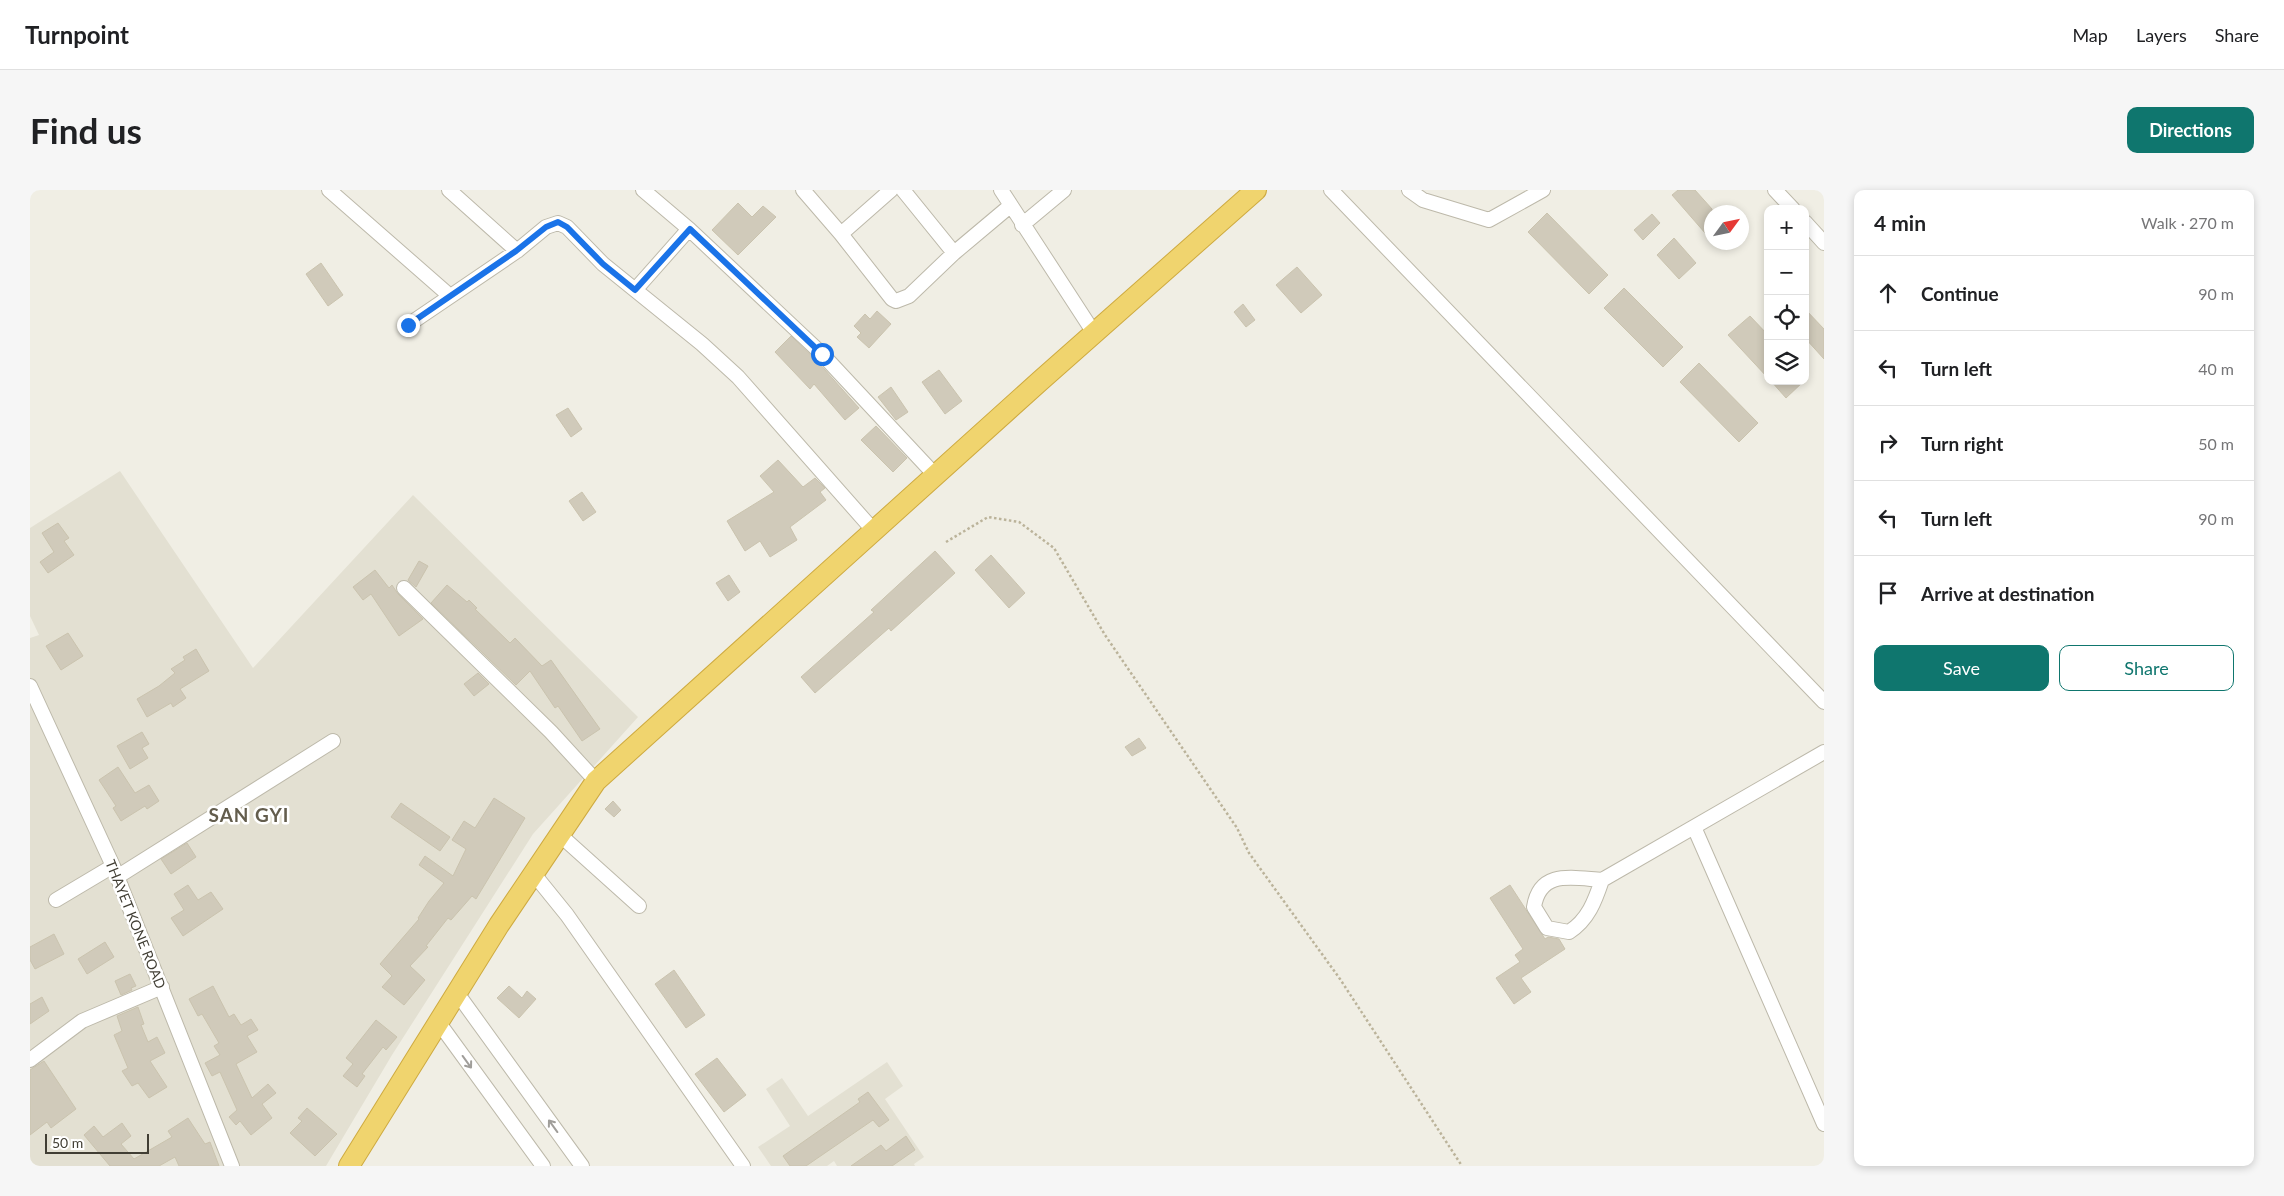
<!DOCTYPE html>
<html lang="en">
<head>
<meta charset="utf-8">
<style>
	body { margin:0; font-family:Lato,sans-serif; background:#f6f6f6; color:#202124 }
	.controls { position:absolute; right:15px; top:15px; display:grid; overflow:hidden; border-radius:10px; box-shadow:0 2px 8px #0003 }
	.controls button { width:45px; height:45px; display:grid; place-items:center; padding:0; border:0; border-bottom:1px solid #e0e0e0; background:#fff; color:#202124; font:25px sans-serif }
	.compass { position:absolute; left:1674px; top:15px; width:45px; height:45px; border-radius:50%; background:#fff; box-shadow:0 2px 8px #0003; rotate:57deg }
	.scale { position:absolute; left:15px; bottom:12px; width:104px; box-sizing:border-box; padding-left:5px; border:2px solid #413e34; border-top:0; font-size:14px; line-height:18px; white-space:nowrap; color:#413e34; -webkit-text-stroke:4px #fff; paint-order:stroke }
	.stop { position:absolute; width:15px; height:15px; margin:-11px; border:4px solid #1a73e8; border-radius:50%; background:#fff }
	.stop.end { background:#1a73e8; border-color:#fff; box-shadow:0 1px 5px #0008 }
	.list { margin:0; padding:0; list-style:none }
	h2 { display:flex; justify-content:space-between; align-items:center; height:65px; margin:0; padding:0 20px; font-size:21px }
	h2 small { font-size:16px; font-weight:400; color:#757577 }
	.list li { display:grid; grid-template-columns:32px 1fr auto; gap:15px; align-items:center; box-sizing:border-box; height:75px; padding:0 20px; border-top:1px solid #e0e0e0 }
	.list b { display:block; font-size:19px; white-space:nowrap }
	.list em { font-size:16px; font-style:normal; color:#757577 }
	.actions { display:flex; gap:10px; padding:15px 20px }
	.actions a { flex:1; padding:11px 0; border:1px solid #0f766e; border-radius:10px; text-align:center; font-size:18px; color:#0f766e }
	.actions .main { background:#0f766e; color:#fff }
	.icon { flex:none; width:28px; height:28px; fill:none; stroke:currentColor; stroke-width:2; stroke-linecap:round; stroke-linejoin:round }
	.map { position:relative; flex:none; width:1794px; height:976px; overflow:hidden; border-radius:10px }
	header { display:flex; align-items:center; gap:30px; box-sizing:border-box; height:70px; padding:0 25px; background:#fff; border-bottom:1px solid #e0e0e0 }
	header strong { font-size:24px }
	nav { display:flex; gap:28px; margin-inline-start:auto; font-size:18px }
	.intro { display:flex; align-items:center; justify-content:space-between; box-sizing:border-box; height:120px; padding:0 30px }
	h1 { margin:0; font-size:35px }
	.button { padding:12px 22px; border-radius:10px; background:#0f766e; color:#fff; font-size:18px; font-weight:700 }
	main { display:flex; gap:30px; padding:0 30px }
	aside { flex:1; background:#fff; border-radius:10px; box-shadow:0 2px 8px #0003 }
	.map>svg:first-child { display:block }
	.residential { fill:#e3e0d2 }
	.building { fill:#d0caba; stroke:#cac3ae }
	.lines { fill:none; stroke-linecap:round; stroke-linejoin:round }
	.minor-casing { stroke:#bdb9aa; stroke-width:16 }
	.highway-casing { stroke:#ceaa40; stroke-width:22 }
	.path { stroke:#bbb39a; stroke-width:2.5; stroke-dasharray:2.5 2.5; stroke-linecap:butt }
	.minor { stroke:#fff; stroke-width:14 }
	.highway { stroke:#f0d46e; stroke-width:20 }
	.oneway { stroke:#a09e9a }
	.route { stroke:#1a73e8; stroke-width:6 }
	.labels { text-anchor:middle; dominant-baseline:central; stroke-width:5; stroke-linejoin:round; paint-order:stroke }
	.street-label { font-size:14px; fill:#413e34; stroke:#fff }
	.district-label { font-size:19px; font-weight:bold; letter-spacing:1px; fill:#635d4d; stroke:#fff }
</style>
</head>
<body>
<header>
<strong>Turnpoint</strong>
<nav><a>Map</a><a>Layers</a><a>Share</a></nav>
</header>
<div class="intro"><h1>Find us</h1><a class="button">Directions</a></div>
<main>
<div class="map">
<svg width="1794" height="976" viewBox="0 0 1794 976">
	<rect width="100%" height="100%" fill="#f0eee4"/>
	<!-- residential -->
	<path class="residential" d="M90,281L223,478L383,305L608,527L503,644L362,865L296,976H0V448L9,445L0,426V338Z
		M857,872L873,896L855,909L894,967L884,974L885,976H807L804,971L797,976H741L728,957L760,936L736,899L752,888L778,926Z"/>
	<!-- building -->
	<path class="building" d="M1648,0H1665L1682,19V51L1642,5Z
		M708,13L722,27L733,16L746,27L708,65L682,40Z
		M1517,23L1578,85L1559,104L1498,42Z
		M1622,24L1630,33L1613,50L1604,40Z
		M1644,48L1666,73L1649,89L1627,65Z
		M291,73L313,105L298,116L276,84Z
		M1267,77L1292,105L1271,123L1246,95Z
		M1594,98L1653,157L1633,177L1574,118Z
		M1213,114L1225,130L1216,137L1204,122Z
		M1775,119L1794,139V169L1775,148Z
		M847,121L861,134L839,158L827,147L831,143L824,136L835,124L840,129Z
		M1720,126L1738,145V188L1698,145Z
		M761,146L786,170L829,218L815,230L784,194L780,199L745,162Z
		M1669,173L1728,233L1709,252L1650,192Z
		M909,180L932,211L915,224L892,192Z
		M1741,191H1774L1756,208Z
		M861,197L878,222L866,230L848,207Z
		M538,218L552,239L541,247L526,225Z
		M846,236L877,268L863,282L831,250Z
		M748,270L773,297L785,288L795,298L790,302L796,310L760,337L767,350L740,367L730,351L715,361L697,331L744,302L730,286Z
		M552,302L566,322L553,331L539,311Z
		M28,333L39,348L34,351L44,365L18,383L10,372L24,362L12,343Z
		M905,361L925,383L861,441L859,438L785,503L771,487L844,422L841,420Z
		M961,365L995,403L979,418L945,380Z
		M389,371L398,376L386,397L378,390Z
		M345,380L359,398L362,395L368,404L393,429L369,446L341,404L333,410L323,397Z
		M699,385L710,402L698,411L686,393Z
		M417,395L437,412L439,410L447,418L445,419L480,453L485,448L512,476L521,470L570,539L552,551L528,516L525,518L500,481L486,495L401,413Z
		M38,443L53,466L31,480L16,456Z
		M166,459L179,481L150,499L156,508L143,517L141,513L117,527L107,509L129,496L145,483L141,479L155,470L153,467Z
		M448,483L459,494L444,506L434,494Z
		M112,542L119,554L112,558L118,568L100,579L87,556Z
		M1109,548L1116,558L1102,566L1095,557Z
		M88,577L105,603L119,595L129,611L117,619L115,616L91,631L83,618L86,616L69,590Z
		M464,608L495,628L446,709L442,706L421,730L418,728L396,756L398,757L380,776L395,790L374,815L352,797L362,786L350,774L389,729L388,728L399,711L414,693L389,675L395,666L423,686L436,659L422,650L434,631L445,638Z
		M583,611L591,620L584,627L575,619Z
		M371,613L420,647L410,661L361,627Z
		M157,653L166,667L141,684L131,669Z
		M158,695L168,710L181,702L193,719L153,746L141,728L154,720L144,704Z
		M1480,695L1515,749L1518,747L1529,749L1535,759L1491,788L1501,802L1484,814L1466,788L1490,772L1485,765L1493,759L1460,708Z
		M24,744L34,764L5,779L0,770V757Z
		M75,752L84,767L57,784L48,769Z
		M644,780L675,825L656,838L625,794Z
		M100,784L106,796L101,798L102,800L91,805L85,791Z
		M183,796L199,827L204,824L211,835L221,829L228,840L217,846L227,862L206,874L222,908L238,894L246,903L232,914L242,928L221,945L210,931L206,935L199,927L207,920L190,882L182,886L175,873L190,865L184,856L189,853L172,824L168,826L159,809Z
		M479,796L492,808L497,801L506,809L489,828L467,808Z
		M12,807L19,821L0,834V814Z
		M108,817L114,834L111,835L118,852L127,847L135,863L120,871L137,897L119,908L108,893L102,896L92,881L98,878L84,845L92,841L87,826Z
		M346,830L367,847L356,860L353,857L332,884L335,886L327,897L313,886L323,874L316,868Z
		M687,868L716,905L694,922L665,884Z
		M14,871L46,919L21,938L17,932L0,945V880Z
		M838,902L859,930L849,937L843,930L776,976H760L753,966L830,912L828,909Z
		M277,918L307,944L285,966L260,943L272,931L268,928Z
		M158,928L175,954L180,952L189,976H149L145,967L129,976H80L54,945L64,936L73,947L92,933L101,946L91,954L104,969L142,947L138,941Z
		M876,946L885,960L862,976H821L851,955L856,961Z"/>
	<g class="lines">
		<!-- minor casing -->
		<g class="minor-casing">
			<path id="minor" d="M299,0L420,106
				M419,0L487,61
				M613,0L659,39L792,164L905,285
				M773,0L811,44L862,109L866,111L879,106L924,63L980,16
				M873,0L924,63
				M971,0L1064,143
				M1301,0L1794,512
				M1379,0L1393,10L1459,30L1513,0
				M1745,0L1763,19
				M1775,32L1794,53
				M992,35L1034,0
				M811,44L861,0
				M605,100L659,39
				M378,135L487,61L516,37L528,33L537,37L573,74L672,154L708,187L844,341
				M374,398L521,542L566,591
				M0,496L83,676L202,976
				M1664,637L1794,934
				M530,645L609,716
				M503,683L537,725L713,976
				M87,687L303,551
				M1572,690C1565,711 1558,730 1539,742L1517,738L1504,717C1510,679 1543,688 1572,690L1794,562
				M26,710L83,676
				M427,803L552,976
				M409,833L513,976
				M0,870L52,831L132,797"/>
		</g>
		<!-- highway casing -->
		<g class="highway-casing">
			<path id="highway" d="M319,976L469,735L566,591L1010,191L1226,0"/>
		</g>
		<!-- path -->
		<path class="path" d="M916,352L958,327L989,332L1024,358L1075,445L1207,638L1219,663L1310,789L1432,976"/>
		<!-- minor -->
		<use href="#minor" class="minor"/>
		<!-- highway -->
		<use href="#highway" class="highway"/>
	</g>
	<!-- one-way arrows -->
	<defs><path id="oneway-shaft" d="M-6 0H5M1.5-3L5.5 0L1.5 3" fill="none" stroke-width="1.6" stroke-linecap="round" stroke-linejoin="round" transform="scale(1.25)"/></defs>
	<g class="oneway">
		<use href="#oneway-shaft" transform="translate(437 872) rotate(54)"/>
		<use href="#oneway-shaft" transform="translate(523 936) rotate(-126)"/>
	</g>
	<g class="lines">
		<!-- route -->
		<path class="route" d="M378,135L486,61L516,37L528,32L537,37L573,74L605,100L660,39L792,164"/>
	</g>
	<g class="labels">
		<!-- street labels -->
		<g class="street-label">
			<text transform="translate(106 734) rotate(68)">THAYET KONE ROAD</text>
		</g>
		<!-- district labels -->
		<g class="district-label">
			<text x="219" y="624">SAN GYI</text>
		</g>
	</g>
</svg>
<div class="controls">
<button>+</button>
<button>−</button>
<button><svg class="icon" aria-label="locate" viewBox="0 0 24 24"><circle cx="12" cy="12" r="6"/><path d="M12 2v4M12 18v4M2 12h4M18 12h4"/></svg></button>
<button><svg class="icon" aria-label="layers" viewBox="0 0 24 24"><path d="M12 4l9 5-9 5-9-5zM3 14l9 5 9-5"/></svg></button>
</div>
<svg class="compass" viewBox="-18 -18 36 36"><path d="M0-13l5 13h-10z" fill="#e53935"/><path d="M0 13l5-13h-10z" fill="#757577"/></svg>
<div class="scale">50 m</div>
<div class="stop" style="left:792px;top:164px"></div>
<div class="stop end" style="left:378px;top:135px"></div>
</div>
<aside>
<h2>4 min<small>Walk · 270 m</small></h2>
<ul class="list">
<li><svg class="icon" aria-label="ahead" viewBox="0 0 24 24"><path d="M12 20V5M6 11l6-6 6 6"/></svg><div><b>Continue</b></div><em>90 m</em></li>
<li><svg class="icon" aria-label="left" viewBox="0 0 24 24"><path d="M17 20v-9H6M10 6l-5 5 5 5"/></svg><div><b>Turn left</b></div><em>40 m</em></li>
<li><svg class="icon" aria-label="right" viewBox="0 0 24 24"><path d="M7 20v-9h11M14 6l5 5-5 5"/></svg><div><b>Turn right</b></div><em>50 m</em></li>
<li><svg class="icon" aria-label="left" viewBox="0 0 24 24"><path d="M17 20v-9H6M10 6l-5 5 5 5"/></svg><div><b>Turn left</b></div><em>90 m</em></li>
<li><svg class="icon" aria-label="arrive" viewBox="0 0 24 24"><path d="M6 21V4h12l-3 4 3 4H6"/></svg><div><b>Arrive at destination</b></div></li>
</ul>
<div class="actions"><a class="main">Save</a><a>Share</a></div>
</aside>
</main>
</body>
</html>
